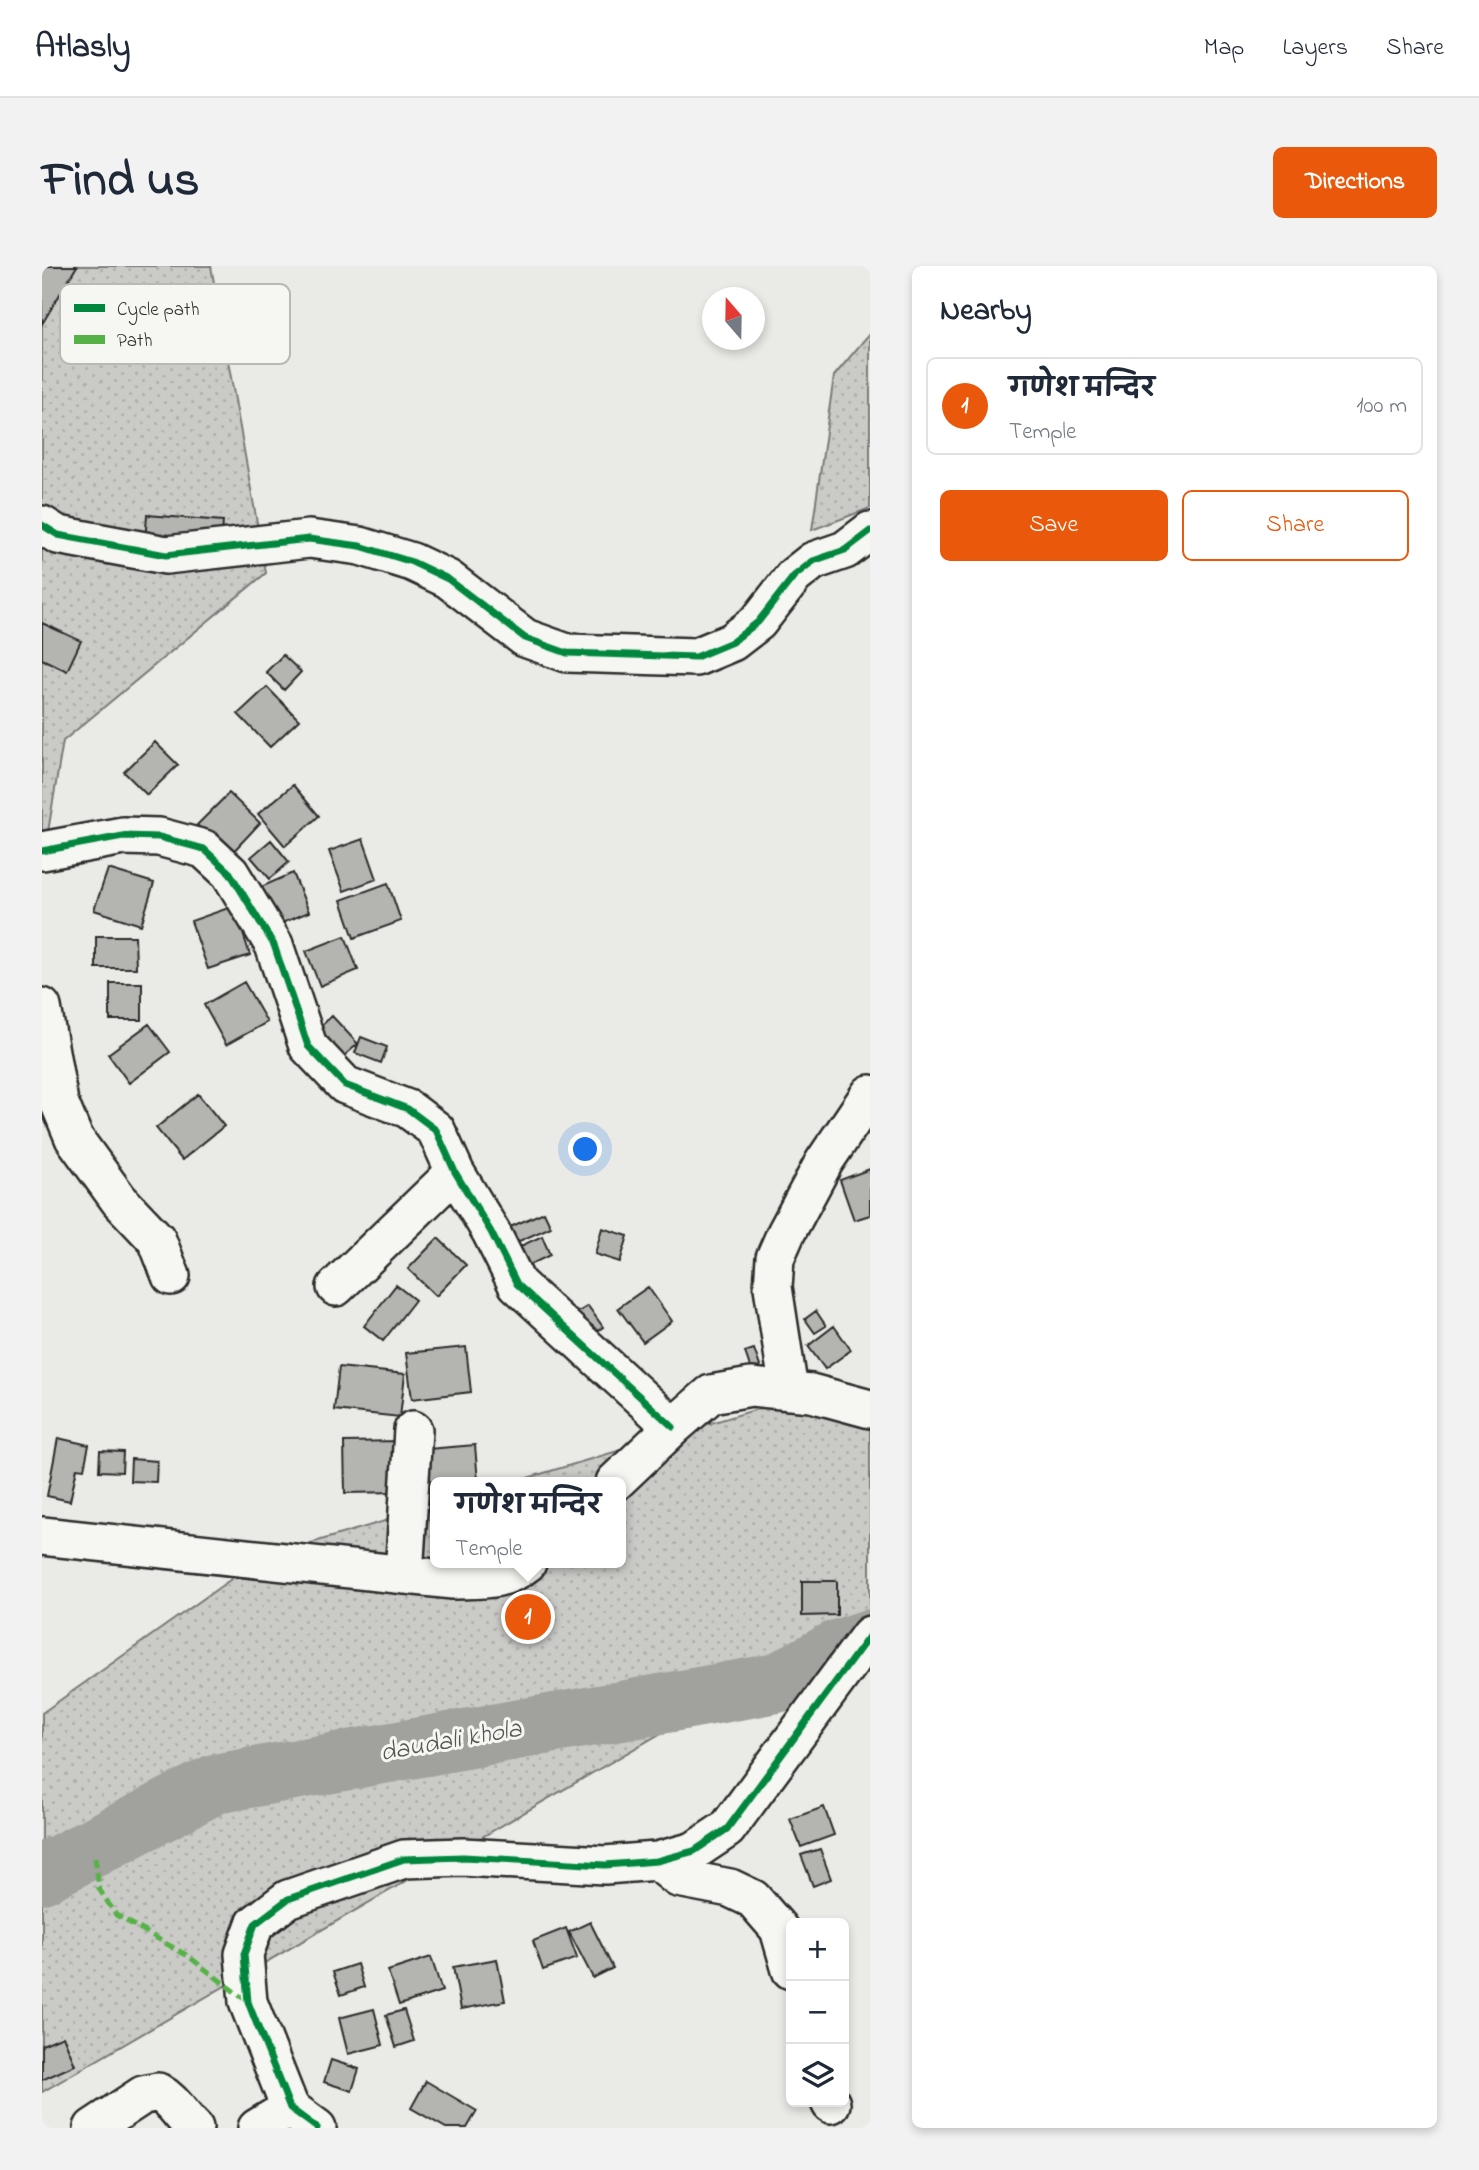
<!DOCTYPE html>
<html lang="en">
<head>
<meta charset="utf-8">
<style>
	body { margin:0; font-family:"Indie Flower","Playpen Sans Deva",sans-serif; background:#f2f2f3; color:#1f2937 }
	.controls { position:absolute; right:21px; bottom:21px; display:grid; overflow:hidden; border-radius:10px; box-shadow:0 4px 10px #0003 }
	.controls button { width:63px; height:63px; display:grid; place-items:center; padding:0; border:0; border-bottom:2px solid #e0e1e3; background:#fff; color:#1f2937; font:35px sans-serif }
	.compass { position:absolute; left:660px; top:21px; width:63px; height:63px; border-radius:50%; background:#fff; box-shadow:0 4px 10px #0003; rotate:340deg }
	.you { position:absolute; left:544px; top:884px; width:24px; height:24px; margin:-18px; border:5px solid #fff; border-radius:50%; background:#1a73e8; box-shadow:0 0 0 10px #1a73e833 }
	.badge { display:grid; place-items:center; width:46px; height:46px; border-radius:50%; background:#ea580c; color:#fff; font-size:23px; font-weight:700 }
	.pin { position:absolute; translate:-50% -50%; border:4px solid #fff; box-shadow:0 2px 7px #0006 }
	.popup { position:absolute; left:388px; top:1211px; width:196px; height:91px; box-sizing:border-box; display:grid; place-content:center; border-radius:10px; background:#fff; filter:drop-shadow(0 2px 5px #0005); font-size:23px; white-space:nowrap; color:#747a83 }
	.popup b { font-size:26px; color:#1f2937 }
	.popup::after { content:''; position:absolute; left:50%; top:100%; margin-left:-14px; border:14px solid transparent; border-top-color:#fff }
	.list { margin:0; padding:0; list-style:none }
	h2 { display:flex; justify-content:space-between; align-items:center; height:91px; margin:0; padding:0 28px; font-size:30px }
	h2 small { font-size:23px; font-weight:400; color:#747a83 }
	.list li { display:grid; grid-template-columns:46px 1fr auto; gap:21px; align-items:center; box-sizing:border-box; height:98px; margin:0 14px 14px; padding:0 14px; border:2px solid #e0e1e3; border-radius:10px }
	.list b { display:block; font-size:26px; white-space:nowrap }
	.list p { margin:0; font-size:23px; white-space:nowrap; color:#747a83 }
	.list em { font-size:23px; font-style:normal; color:#747a83 }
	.actions { display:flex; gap:14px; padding:21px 28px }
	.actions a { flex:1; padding:16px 0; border:2px solid #ea580c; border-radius:10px; text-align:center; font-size:24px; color:#ea580c }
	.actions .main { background:#ea580c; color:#fff }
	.icon { flex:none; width:38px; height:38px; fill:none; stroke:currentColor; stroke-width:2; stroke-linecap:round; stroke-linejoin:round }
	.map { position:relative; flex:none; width:828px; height:1862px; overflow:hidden; border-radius:10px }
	header { display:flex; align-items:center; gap:42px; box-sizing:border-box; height:98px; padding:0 35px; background:#fff; border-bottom:2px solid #e0e1e3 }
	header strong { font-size:33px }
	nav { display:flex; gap:38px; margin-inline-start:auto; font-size:24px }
	.intro { display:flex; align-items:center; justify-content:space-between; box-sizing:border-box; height:168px; padding:0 42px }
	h1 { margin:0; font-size:49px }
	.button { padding:18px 32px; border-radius:10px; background:#ea580c; color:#fff; font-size:24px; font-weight:700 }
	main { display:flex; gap:42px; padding:0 42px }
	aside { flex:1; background:#fff; border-radius:10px; box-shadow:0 4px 10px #0003 }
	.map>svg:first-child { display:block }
	.grass { fill:url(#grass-dots); stroke:#7a7a79; stroke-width:2 }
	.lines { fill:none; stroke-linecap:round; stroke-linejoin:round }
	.river { stroke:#a1a19e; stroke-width:60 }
	.building { fill:#b4b4b1; stroke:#2b2b2b; stroke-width:2 }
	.minor-casing { stroke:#2b2b2b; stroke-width:42 }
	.minor { stroke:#f6f6f2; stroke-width:37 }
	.quiet { stroke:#56b246; stroke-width:5; stroke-dasharray:10 5; stroke-linecap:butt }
	.cycleway-casing { stroke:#f6f6f2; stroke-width:11 }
	.cycleway { stroke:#00873e; stroke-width:7 }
	.labels { text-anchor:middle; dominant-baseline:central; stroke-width:6; stroke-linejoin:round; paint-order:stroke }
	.water-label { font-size:26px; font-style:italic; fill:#545453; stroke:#f6f6f2 }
	.key { fill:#f6f6f2; stroke:#b9b9b6; stroke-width:2 }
	.key-label { font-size:19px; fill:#2b2b2b }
</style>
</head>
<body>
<header>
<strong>Atlasly</strong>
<nav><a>Map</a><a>Layers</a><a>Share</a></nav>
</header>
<div class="intro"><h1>Find us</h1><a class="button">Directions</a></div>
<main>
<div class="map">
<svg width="828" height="1862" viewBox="0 0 828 1862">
	<defs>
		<pattern id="grass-dots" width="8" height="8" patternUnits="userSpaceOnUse" patternTransform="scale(1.75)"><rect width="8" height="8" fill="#cacac7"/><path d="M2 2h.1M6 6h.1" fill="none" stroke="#aeaeab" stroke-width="1.8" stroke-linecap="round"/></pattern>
	</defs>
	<rect width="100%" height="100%" fill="#eaeae6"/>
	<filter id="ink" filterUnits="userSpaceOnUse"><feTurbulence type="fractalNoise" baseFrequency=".0143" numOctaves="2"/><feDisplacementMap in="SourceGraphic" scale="14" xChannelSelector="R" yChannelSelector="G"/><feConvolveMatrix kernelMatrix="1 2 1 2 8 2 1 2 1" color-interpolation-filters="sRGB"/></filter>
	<g filter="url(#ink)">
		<!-- grass -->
		<path class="grass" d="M0,0H169L224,307L21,475L0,602Z
			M828,67V242L770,264L792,110Z
			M769,1127L828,1137V1346L0,1826V1447L219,1292L393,1240V1297H579V1216H472Z"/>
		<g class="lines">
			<!-- river -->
			<path class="river" d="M0,1608L173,1518L735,1417L795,1384L828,1373"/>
		</g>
		<!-- building -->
		<path class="building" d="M0,0H35L0,58Z
			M105,249L181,255L179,282L103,276Z
			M0,357L39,375L25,405L0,393Z
			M241,389L259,406L242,424L224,406Z
			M225,421L257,454L228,481L196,448Z
			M113,476L136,499L105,529L82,506Z
			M251,519L277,550L243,580L216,548Z
			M187,527L218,557L187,590L155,559Z
			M321,573L335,613L302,625L287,585Z
			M229,574L247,596L228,613L209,591Z
			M66,603L112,617L99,659L52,644Z
			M251,607L267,646L228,662L212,624Z
			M346,617L359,655L312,672L299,634Z
			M192,640L208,689L166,703L149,655Z
			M54,670H93L94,702H54Z
			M303,670L316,704L278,720L264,685Z
			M202,716L225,756L184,779L162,739Z
			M68,717H100V754H68Z
			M290,750L316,778L297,794L272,766Z
			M107,758L128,786L87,817L66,788Z
			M319,771L345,781L339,797L313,787Z
			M156,828L182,860L140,894L114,862Z
			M828,903V949L812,954L798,914Z
			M502,946L509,961L466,980L459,965Z
			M560,962L586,970L578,996L553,988Z
			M500,970L508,989L475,1005L466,986Z
			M396,972L424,999L394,1030L366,1003Z
			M354,1019L373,1034L341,1075L322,1060Z
			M606,1021L630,1055L601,1076L576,1042Z
			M546,1040L561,1061L549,1070L533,1048Z
			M774,1045L784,1060L773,1067L763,1053Z
			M792,1060L809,1084L783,1103L766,1080Z
			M424,1081L429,1126L370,1133L364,1087Z
			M712,1083L721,1109L712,1113L703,1086Z
			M297,1101L363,1108L358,1151L292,1144Z
			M16,1172L47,1179L42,1203L35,1202L28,1235L5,1230Z
			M357,1175V1226L303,1227L302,1176Z
			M433,1179L436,1216H393V1230L378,1231L374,1184Z
			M58,1185L81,1186L80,1206L57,1205Z
			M89,1193L115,1195L114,1216L88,1215Z
			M760,1315H795V1349L760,1350Z
			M782,1541L792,1569L759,1581L748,1553Z
			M778,1583L789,1613L771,1620L759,1589Z
			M548,1656L571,1702L551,1712L527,1666Z
			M524,1662L535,1692L501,1704L491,1675Z
			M389,1691L400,1725L357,1739L346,1705Z
			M455,1693L463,1735L419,1743L411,1701Z
			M315,1698L322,1721L299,1729L291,1706Z
			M332,1743L341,1779L306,1788L297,1752Z
			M362,1744L372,1775L354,1781L344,1749Z
			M21,1770L33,1799L0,1814V1779Z
			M289,1794L317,1803L310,1825L282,1816Z
			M384,1815L435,1845L425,1862H404L369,1842Z"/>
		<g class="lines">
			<!-- minor casing -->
			<g class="minor-casing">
				<path id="minor" d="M0,259L16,269L124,289L267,273L318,280L370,296L406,313L483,372L525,387L654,391L690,376L716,356L752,310L771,295L803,284L828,265
					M0,585L81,570L117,571L162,583L188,607L232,679L266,780L303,819L366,843L394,864L413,906L449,966L475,1018L631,1161
					M0,741L17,836L32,872L77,934L115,974L129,1010
					M294,1021L413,906
					M747,1125L731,1021L733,992L744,967L782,896L828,828
					M573,1216L631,1161L669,1128L709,1121L769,1127L828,1143
					M0,1270L411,1314C439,1313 462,1316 485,1297
					M362,1309L371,1164
					M615,1595L636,1612L688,1622L711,1633L737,1663L749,1704
					M788,1836L789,1838
					M51,1862L101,1829L116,1826C132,1835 139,1850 152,1862
					M215,1862L248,1842
					M275,1862L248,1842L206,1736L202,1688L213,1658L246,1633L362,1593L421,1591L563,1599L615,1595L652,1585L685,1563L828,1369"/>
			</g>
			<!-- minor -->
			<use href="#minor" class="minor"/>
			<!-- quiet -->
			<path class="quiet" d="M53,1591L57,1623L74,1649L146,1690L206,1736"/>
			<!-- cycleway casing -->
			<g class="cycleway-casing">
				<path id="cycleway" d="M0,259L16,269L124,289L267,273L318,280L370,296L406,313L483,372L525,387L654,391L690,376L716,356L752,310L771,295L803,284L828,265
					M0,585L81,570L117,571L162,583L188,607L232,679L266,780L303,819L366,843L394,864L413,906L449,966L475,1018L631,1161
					M275,1862L248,1842L206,1736L202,1688L213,1658L246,1633L362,1593L421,1591L563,1599L615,1595L652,1585L685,1563L828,1369"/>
			</g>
			<!-- cycleway -->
			<use href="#cycleway" class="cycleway"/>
		</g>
	</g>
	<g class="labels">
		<!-- water labels -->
		<g class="water-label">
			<text transform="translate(409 1476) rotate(-10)">daudali khola</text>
		</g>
	</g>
	<!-- legend -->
	<rect x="18" y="18" width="230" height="80" rx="10" class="key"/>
	<rect x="32" y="38" width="31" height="8" fill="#00873e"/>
	<rect x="32" y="69" width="31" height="9" fill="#56b246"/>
	<g class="key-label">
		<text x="75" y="49">Cycle path</text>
		<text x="75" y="80">Path</text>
	</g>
</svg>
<div class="controls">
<button>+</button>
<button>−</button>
<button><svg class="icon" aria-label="layers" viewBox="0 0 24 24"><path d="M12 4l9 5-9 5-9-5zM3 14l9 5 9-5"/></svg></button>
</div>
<svg class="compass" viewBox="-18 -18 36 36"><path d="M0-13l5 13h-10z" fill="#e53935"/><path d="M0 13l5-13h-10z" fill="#747a83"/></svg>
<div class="you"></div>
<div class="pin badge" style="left:486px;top:1351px">1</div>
<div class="popup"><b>गणेश मन्दिर</b>Temple</div>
</div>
<aside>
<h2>Nearby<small></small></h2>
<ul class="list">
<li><span class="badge">1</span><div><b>गणेश मन्दिर</b><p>Temple</p></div><em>100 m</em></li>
</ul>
<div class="actions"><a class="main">Save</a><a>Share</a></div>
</aside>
</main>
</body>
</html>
